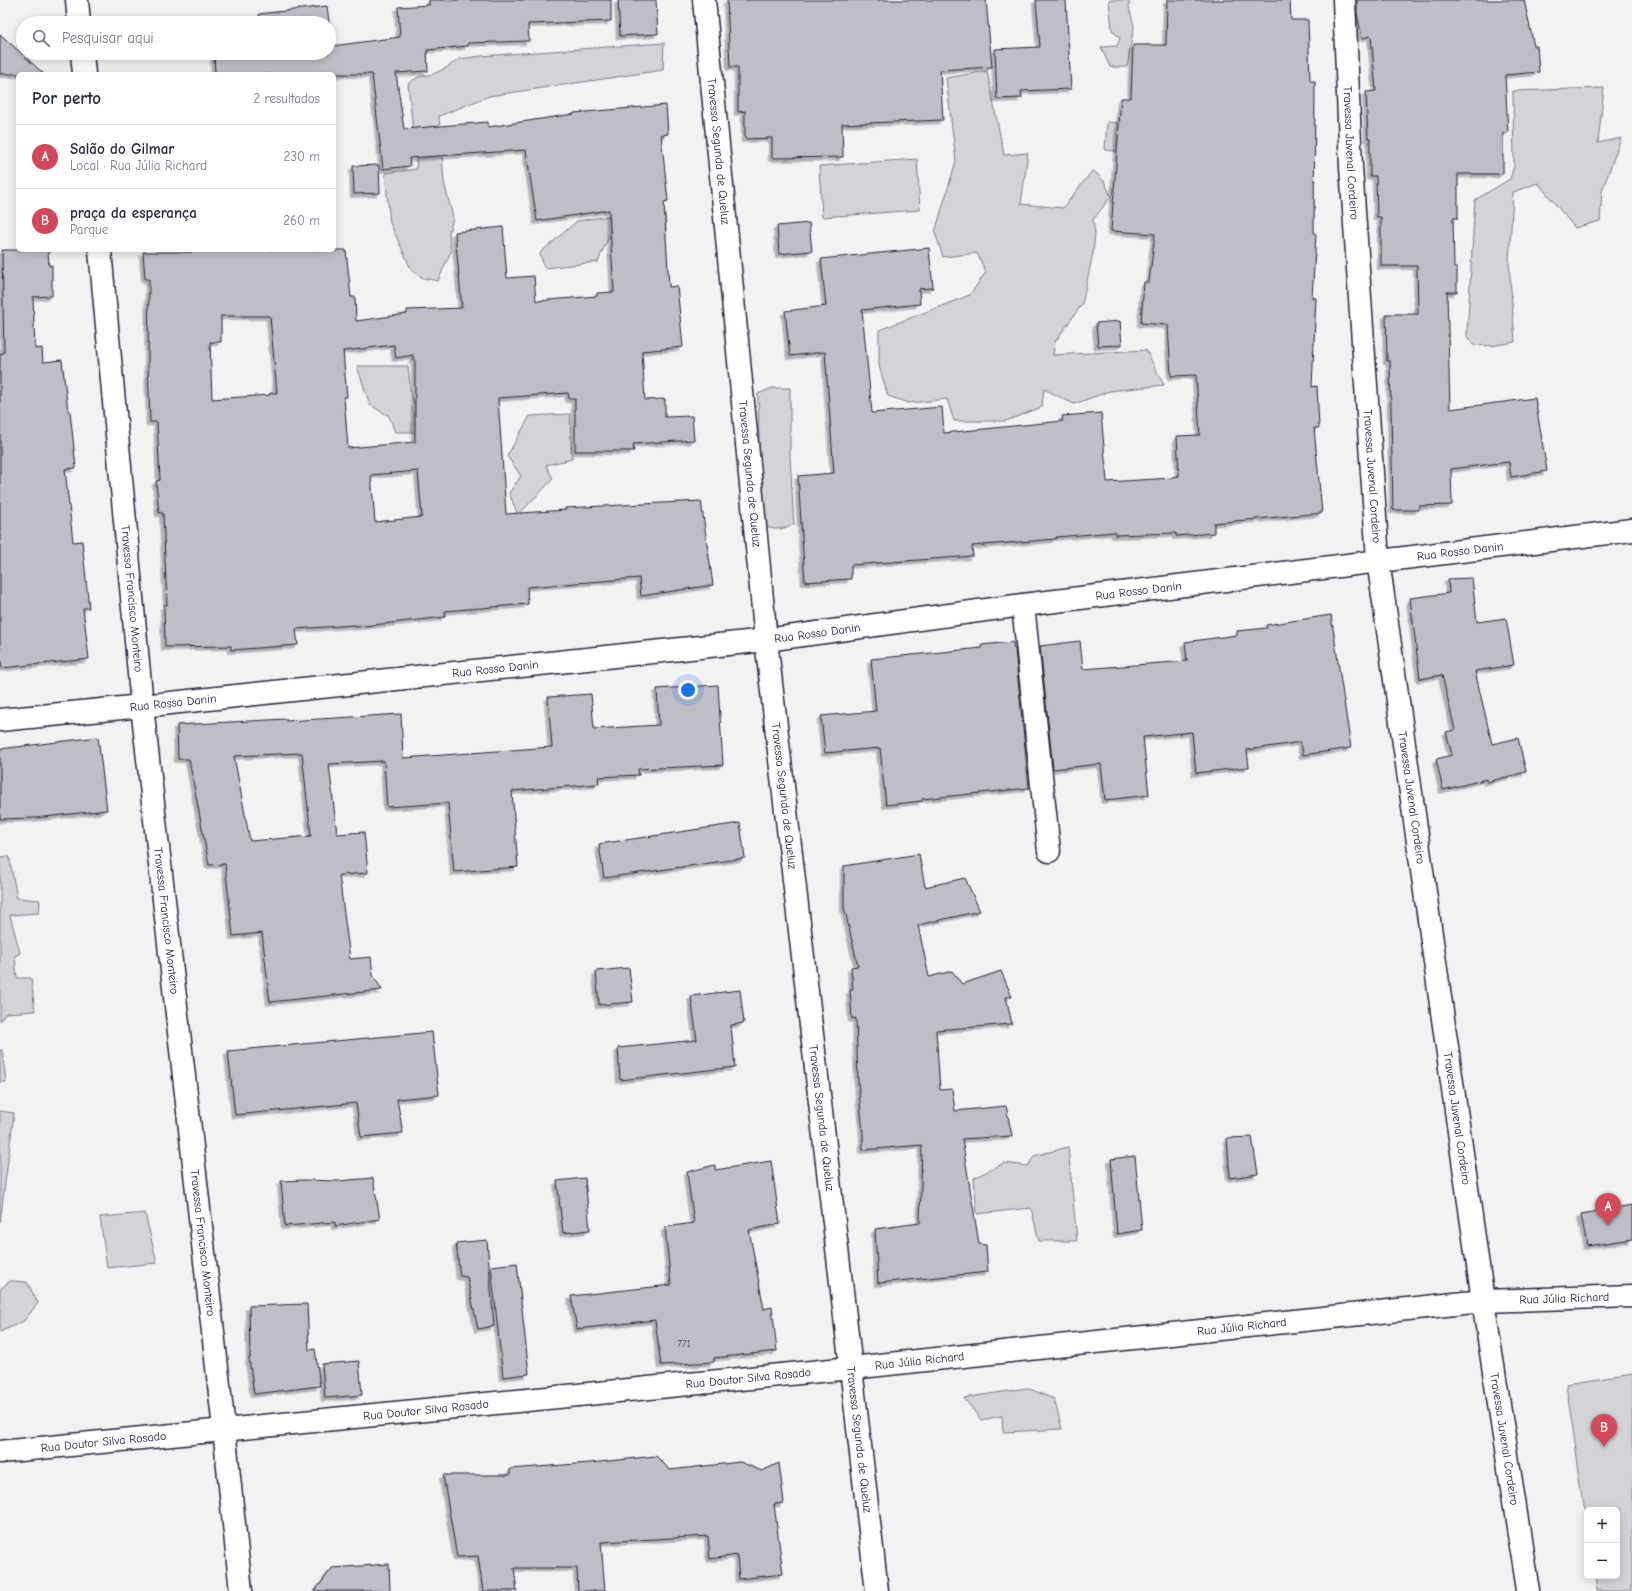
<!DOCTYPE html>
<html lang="pt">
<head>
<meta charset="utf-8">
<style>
	body { margin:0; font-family:"Comic Neue",sans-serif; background:#f2f2f3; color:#1f2937 }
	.controls { position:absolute; right:12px; bottom:12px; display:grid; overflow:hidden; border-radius:6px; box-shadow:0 2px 10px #0003 }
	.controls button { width:36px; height:36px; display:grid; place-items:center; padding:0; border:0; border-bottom:1px solid #e0e1e3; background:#fff; color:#1f2937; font:20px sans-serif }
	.you { position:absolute; left:688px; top:690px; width:14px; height:14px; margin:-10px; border:3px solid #fff; border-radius:50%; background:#1a73e8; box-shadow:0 0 0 6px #1a73e833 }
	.badge { display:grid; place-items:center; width:26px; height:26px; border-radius:50%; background:#d1495b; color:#fff; font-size:13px; font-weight:700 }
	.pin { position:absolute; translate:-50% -33px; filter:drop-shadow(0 1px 2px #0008) }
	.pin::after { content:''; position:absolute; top:21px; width:14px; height:12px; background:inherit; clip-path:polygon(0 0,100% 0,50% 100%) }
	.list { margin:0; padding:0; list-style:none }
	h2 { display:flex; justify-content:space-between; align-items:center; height:52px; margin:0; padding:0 16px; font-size:17px }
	h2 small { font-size:13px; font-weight:400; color:#747a83 }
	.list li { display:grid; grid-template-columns:26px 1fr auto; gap:12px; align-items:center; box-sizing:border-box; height:64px; padding:0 16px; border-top:1px solid #e0e1e3 }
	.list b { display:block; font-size:15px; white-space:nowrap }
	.list p { margin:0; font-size:13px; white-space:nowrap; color:#747a83 }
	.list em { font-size:13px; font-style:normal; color:#747a83 }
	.icon { flex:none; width:22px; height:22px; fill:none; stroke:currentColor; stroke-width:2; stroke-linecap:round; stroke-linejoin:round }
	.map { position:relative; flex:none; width:1632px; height:1591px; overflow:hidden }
	.search { position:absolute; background:#fff; box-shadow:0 2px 10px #0003; left:16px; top:16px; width:320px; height:44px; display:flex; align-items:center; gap:10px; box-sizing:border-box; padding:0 14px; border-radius:22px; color:#747a83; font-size:15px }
	.panel { position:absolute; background:#fff; box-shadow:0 2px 10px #0003; left:16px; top:72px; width:320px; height:180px; border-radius:6px }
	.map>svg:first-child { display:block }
	.green { fill:#d3d3d8; stroke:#7a7a8a }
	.building { fill:#bebec6; stroke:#22223b; fill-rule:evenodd; filter:url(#shadow) }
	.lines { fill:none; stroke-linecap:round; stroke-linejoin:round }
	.street-casing { stroke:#22223b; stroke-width:25 }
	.secondary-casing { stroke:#22223b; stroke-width:25 }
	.street { stroke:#fff; stroke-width:22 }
	.secondary { stroke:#fff; stroke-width:22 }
	.labels { text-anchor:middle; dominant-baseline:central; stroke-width:3; stroke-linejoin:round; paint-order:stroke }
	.number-label { font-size:10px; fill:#49495e }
	.street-label { font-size:12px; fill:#22223b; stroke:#fff }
</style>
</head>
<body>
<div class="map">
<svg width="1632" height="1591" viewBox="0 0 1632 1591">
	<defs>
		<filter id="shadow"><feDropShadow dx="-3.5" dy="3.5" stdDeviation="0" flood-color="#0004"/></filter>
	</defs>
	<rect width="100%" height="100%" fill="#f2f2f3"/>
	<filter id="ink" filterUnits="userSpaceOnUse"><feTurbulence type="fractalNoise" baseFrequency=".025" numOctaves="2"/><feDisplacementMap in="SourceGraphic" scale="8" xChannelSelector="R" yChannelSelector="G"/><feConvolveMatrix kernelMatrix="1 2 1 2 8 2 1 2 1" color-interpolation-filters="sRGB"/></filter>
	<g filter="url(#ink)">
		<!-- green -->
		<path class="green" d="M1109,0H1129V7L1134,26L1127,67H1110L1101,47L1117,46L1120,38L1112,30Z
			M664,43L663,70L489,96L439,116L444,182L453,218L449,233L451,251L438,281L423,278L412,271L390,223L385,173L417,169L408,84L418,77L433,74L446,68L459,59L481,56Z
			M987,71L1004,155L1028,153L1021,204L1063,208L1093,170L1104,181L1111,196L1093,220L1095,234L1093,253L1082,304L1055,342L1053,355L1146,350L1164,385L1110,391L1074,404L1044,389L1042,407L1006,421H954L947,399L909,403L888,396L879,366V330L970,295L986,272L977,253L943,257L935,232L956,161L946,78Z
			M1604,88L1598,143L1621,138L1602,191L1600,221L1575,228L1538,183L1513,192L1509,264L1515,342L1491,346L1473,345L1467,336L1475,200L1510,179L1514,166L1513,91Z
			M1107,122L1178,129L1179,157L1105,150Z
			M917,159L920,210L822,217L819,166Z
			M664,207L666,230L608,238L598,262L544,268L540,253L577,221Z
			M357,366H408L411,395L414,403L430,405L423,436L412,432H395L389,416L370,405Z
			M772,388H790V456L794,525C781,529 773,532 761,524L758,394Z
			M570,414L572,459L546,465L553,479L518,515L509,493L521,476L507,456L530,416Z
			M9,856L17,898L40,900L39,913L10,915L20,953L15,956L17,978H31L35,1011L6,1013L0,1021V857Z
			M0,1050H2L6,1082H0Z
			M0,1111L14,1113L0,1222Z
			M1068,1147L1077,1241H1039L1031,1208L977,1214L974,1178L1004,1163L1028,1166L1034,1156Z
			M145,1213L157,1263L107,1268L100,1217Z
			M10,1281L27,1282L38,1303L24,1321L0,1332V1289Z
			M1632,1374V1591H1597L1595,1576H1617V1510H1587V1524L1566,1384Z
			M1027,1388L1054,1399L1062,1429L1003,1432L1002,1416L981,1420L964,1398Z"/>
		<!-- building -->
		<path class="building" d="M429,0H611V21L528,24L529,41L468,43V46L427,50L428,71L396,73L404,129L488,122V127L574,114V113L666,105L668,134L661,135L668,201L664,202L669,287L677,286L683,347L642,351L645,400L665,399V417L692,416L694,440L633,444L634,451H575V399H569L568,393L498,398L506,514L566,510L565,508L701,501L713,585L641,596L639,578L527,587L528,604L445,611V617L355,627V625L296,629L298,645L231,650V646L165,647L164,605H167L163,513H159L156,481L160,480L157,422H150L148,362L149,279H145L143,252H192V250H346L351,297H355L356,321L407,314V310L462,308L455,232L503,227L507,278L534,276L536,301L597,296V293L614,292L609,210L537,221L526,150L409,158L410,166L383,169L372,74H215L214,56L250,53H329V23H260L259,14L327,6L332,46L400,37L398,7L429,5ZM221,316H270L277,393H270V395L212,399L210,342H221ZM394,345L396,358L413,355V360H415V442L348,448L344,397H347L343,351ZM418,471L422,517L375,522L371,475Z
			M618,0H656L658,34L620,36Z
			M727,0H986L992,67L940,70L943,120L842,124L843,157L772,158V138L745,139V111L738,112V67H730Z
			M1036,0H1066L1071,89L1021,91L1022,98L997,99L995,49L1040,47Z
			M1167,0H1290L1291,20H1308L1310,81H1315L1314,233L1316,234L1312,298H1316L1312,387L1317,386L1319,428H1314L1322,513L1214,523V533L1176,536V533L1115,535V532L1056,537V539L972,546L973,556L851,565V579L805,582L798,476L834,473L825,352L790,356L785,311L826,306L821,259L929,248L933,288L919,289L920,304L862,310L872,413L942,407L944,433L1063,421L1062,416L1101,413L1107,482L1172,478V477L1179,476L1177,436L1200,435L1196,375L1171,376L1168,325L1141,323L1144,282H1149L1155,234L1111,231L1121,98H1131L1133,45H1166Z
			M1357,0H1524L1534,46H1537L1539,72L1505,75L1508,133H1503V174H1458V218H1453L1454,268H1457V292H1447L1450,409L1535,398L1547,471L1511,477L1509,462L1451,469L1452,505L1419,506V510H1393L1390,361H1387L1386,314H1418L1417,266H1381V217H1377L1376,176H1370V138H1368L1366,92L1376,91L1371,36L1362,38L1357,13Z
			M0,34L44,74H0Z
			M379,165L380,193L354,194L353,166Z
			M809,223L812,251L779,254L777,226Z
			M2,250H48L49,266L52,265V296L33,297L35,349L42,348L43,362L62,360L68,411H70L76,468L65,469L73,542L82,541L89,608H83L89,659L2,668L0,655V354L4,353Z
			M1120,321L1122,345L1098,346L1096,323Z
			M1472,578L1477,622L1506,618L1514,665L1475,671L1492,744L1518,738L1526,772L1487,782V779L1443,790L1436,759L1452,755L1446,732L1455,730L1442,675L1420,679L1410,598L1449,593L1448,579Z
			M1331,615L1351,748L1303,755L1301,742L1247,750L1249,767L1196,773L1192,732L1143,737L1149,795L1105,800L1101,764L1053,769L1040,646L1080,641L1083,669L1187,661L1185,642L1237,635V631L1267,628L1266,625Z
			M1013,642L1014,649H1015L1029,788L922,799V801L886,805L880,748L825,753L821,716L876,711L871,659L982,648L981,645Z
			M718,685L723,765L638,769L639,775L598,777L599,784L512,791L518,867L454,872L448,803L387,807L384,761L329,764L337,834L364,832L368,873L339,875L350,959L371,957L373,975L382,990L270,1002L262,933L233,936L225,864L209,865L189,759H178L177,725L286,719V721L401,714L403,758L552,747L548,697L591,694L594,729L659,725L657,689ZM302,753L311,836L250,841L234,756Z
			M98,737L107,810L35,818L0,819V749Z
			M740,823L745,858L604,878L599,844Z
			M919,854L925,887L965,878L980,911L918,925L929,977L952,971L962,984L1001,971L1012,997H1006L1012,1024L936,1030L940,1090L952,1089L955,1111L1006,1106L1012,1136L962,1139L979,1244L986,1245L988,1272L878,1283L875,1229L920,1223L922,1145L863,1150V1133L858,1082L856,1018L852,1019L850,990H853L851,967L858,966L844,907V866Z
			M629,968L633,1002L599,1005L596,971Z
			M740,990L744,1023L731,1025L735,1067L620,1080L618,1048L697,1040L691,996Z
			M432,1032L439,1095L397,1099L403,1133L361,1137L356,1103L235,1115L228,1051Z
			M1252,1137L1258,1174L1230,1178L1227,1138Z
			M1135,1156L1142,1230L1117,1234L1111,1159Z
			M771,1161L780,1224L749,1230L764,1309L772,1307L777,1351L714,1358V1362L661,1365L655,1320L577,1329L571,1296L671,1285L665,1227L694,1223L687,1172L715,1165V1170Z
			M373,1178L380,1219L335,1226V1222L285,1226L281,1181L304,1180L338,1181Z
			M585,1178L590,1230L563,1233L557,1181Z
			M1632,1205V1239L1587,1246L1581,1214Z
			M487,1240L494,1326L478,1329L467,1277L460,1276L456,1243Z
			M517,1263L529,1374L503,1377L491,1266Z
			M307,1304L309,1350L315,1349L320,1386L254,1394L249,1358H250L249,1306Z
			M359,1361L362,1395L325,1398L322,1364Z
			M656,1456L670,1470L740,1462L762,1471L779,1463L784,1503L774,1504L783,1574L739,1579L737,1555L710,1559L708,1536L601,1542L605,1591H578L577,1568H514L517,1591H483L478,1556L457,1557L443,1475H510V1469L590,1463Z
			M389,1564L390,1591H315L332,1568Z"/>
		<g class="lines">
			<!-- street casing -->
			<g class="street-casing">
				<g id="street">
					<path id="s1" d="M704,0L766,640L877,1591"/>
					<path id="s2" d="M1344,0L1351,167L1378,560L1483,1301L1528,1591"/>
					<path d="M1023,605L1049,851"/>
					<path id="s3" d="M0,720L142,706L766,640L1023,605L1632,530"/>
					<path d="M224,1429L241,1591"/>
				</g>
			</g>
			<!-- secondary casing -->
			<g class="secondary-casing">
				<g id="secondary">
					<path d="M77,0L79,23"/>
					<path d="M82,53L84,74"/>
					<path id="s4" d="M100,250L142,706L224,1429"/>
					<path id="s5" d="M0,1452L851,1368L1483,1301L1632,1296"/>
				</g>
			</g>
			<!-- street -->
			<use href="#street" class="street"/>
			<!-- secondary -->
			<use href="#secondary" class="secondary"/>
		</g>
	</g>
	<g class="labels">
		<!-- number labels -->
		<g class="number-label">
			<text x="684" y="1344">771</text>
		</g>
		<!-- street labels -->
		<g class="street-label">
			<text stroke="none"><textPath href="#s1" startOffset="152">Travessa Segunda de Queluz</textPath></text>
			<text stroke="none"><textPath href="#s2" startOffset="153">Travessa Juvenal Cordeiro</textPath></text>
			<text stroke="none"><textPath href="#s1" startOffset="476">Travessa Segunda de Queluz</textPath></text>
			<text stroke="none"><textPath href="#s2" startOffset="477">Travessa Juvenal Cordeiro</textPath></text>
			<text stroke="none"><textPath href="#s3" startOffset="1470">Rua Rosso Danin</textPath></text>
			<text stroke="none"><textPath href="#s3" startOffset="1146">Rua Rosso Danin</textPath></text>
			<text stroke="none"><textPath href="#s4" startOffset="350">Travessa Francisco Monteiro</textPath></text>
			<text stroke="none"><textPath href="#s3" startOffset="822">Rua Rosso Danin</textPath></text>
			<text stroke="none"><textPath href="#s3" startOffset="498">Rua Rosso Danin</textPath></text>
			<text stroke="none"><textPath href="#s3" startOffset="174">Rua Rosso Danin</textPath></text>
			<text stroke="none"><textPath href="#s1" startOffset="800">Travessa Segunda de Queluz</textPath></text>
			<text stroke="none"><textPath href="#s2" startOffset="801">Travessa Juvenal Cordeiro</textPath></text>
			<text stroke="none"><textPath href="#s4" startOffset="674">Travessa Francisco Monteiro</textPath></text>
			<text stroke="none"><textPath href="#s1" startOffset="1124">Travessa Segunda de Queluz</textPath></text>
			<text stroke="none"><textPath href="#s2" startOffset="1125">Travessa Juvenal Cordeiro</textPath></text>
			<text stroke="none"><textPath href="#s4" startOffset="998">Travessa Francisco Monteiro</textPath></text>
			<text stroke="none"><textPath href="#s5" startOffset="1572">Rua Júlia Richard</textPath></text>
			<text stroke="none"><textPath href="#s5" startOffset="1248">Rua Júlia Richard</textPath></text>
			<text stroke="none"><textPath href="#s5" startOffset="924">Rua Júlia Richard</textPath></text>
			<text stroke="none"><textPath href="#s5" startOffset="752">Rua Doutor Silva Rosado</textPath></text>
			<text stroke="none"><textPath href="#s5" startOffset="428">Rua Doutor Silva Rosado</textPath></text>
			<text stroke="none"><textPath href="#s2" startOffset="1449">Travessa Juvenal Cordeiro</textPath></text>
			<text stroke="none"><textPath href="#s1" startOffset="1448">Travessa Segunda de Queluz</textPath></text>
			<text stroke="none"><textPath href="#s5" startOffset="104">Rua Doutor Silva Rosado</textPath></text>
		</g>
	</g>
</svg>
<div class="controls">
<button>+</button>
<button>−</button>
</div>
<div class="you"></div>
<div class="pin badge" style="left:1608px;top:1226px">A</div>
<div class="pin badge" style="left:1604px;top:1447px">B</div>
<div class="search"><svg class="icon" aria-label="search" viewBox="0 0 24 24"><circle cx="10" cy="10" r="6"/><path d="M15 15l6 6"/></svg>Pesquisar aqui</div>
<section class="panel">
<h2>Por perto<small>2 resultados</small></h2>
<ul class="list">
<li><span class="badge">A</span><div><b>Salão do Gilmar</b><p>Local · Rua Júlia Richard</p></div><em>230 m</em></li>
<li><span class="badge">B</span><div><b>praça da esperança</b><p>Parque</p></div><em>260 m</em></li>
</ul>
</section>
</div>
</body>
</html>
